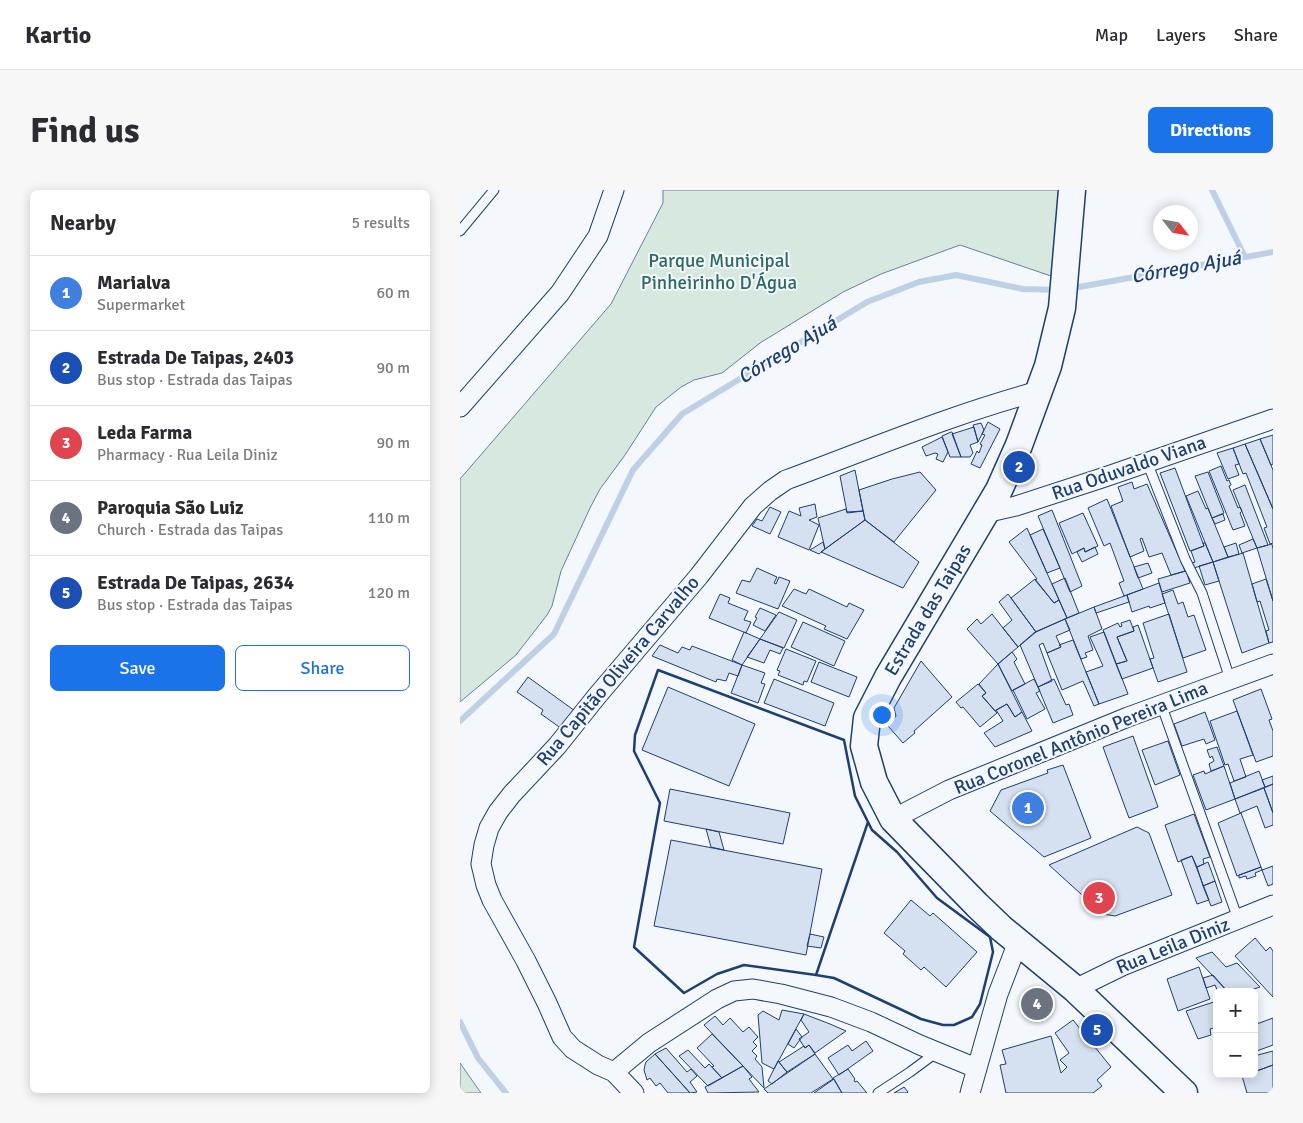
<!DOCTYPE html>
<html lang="en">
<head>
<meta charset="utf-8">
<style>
	body { margin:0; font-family:Signika,sans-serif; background:#f7f7f7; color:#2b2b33 }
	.controls { position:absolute; right:15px; bottom:15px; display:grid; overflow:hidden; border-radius:8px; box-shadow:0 2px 12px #0003 }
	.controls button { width:45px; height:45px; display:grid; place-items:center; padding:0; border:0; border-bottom:1px solid #e1e1e2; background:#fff; color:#2b2b33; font:25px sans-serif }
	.compass { position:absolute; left:693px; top:15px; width:45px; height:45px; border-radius:50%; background:#fff; box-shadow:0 2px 12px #0003; rotate:121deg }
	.you { position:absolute; left:421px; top:524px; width:18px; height:18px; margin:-12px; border:4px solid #fff; border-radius:50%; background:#1a73e8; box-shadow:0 0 0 8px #1a73e833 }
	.badge { display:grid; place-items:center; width:32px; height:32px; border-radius:50%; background:#1a73e8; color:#fff; font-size:16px; font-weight:700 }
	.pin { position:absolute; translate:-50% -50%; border:2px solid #fff; box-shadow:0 1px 5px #0006 }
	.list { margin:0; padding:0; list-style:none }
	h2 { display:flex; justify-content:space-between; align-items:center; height:65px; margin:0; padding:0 20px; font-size:21px }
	h2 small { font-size:16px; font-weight:400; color:#7c7c81 }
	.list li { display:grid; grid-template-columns:32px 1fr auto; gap:15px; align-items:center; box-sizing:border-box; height:75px; padding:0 20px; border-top:1px solid #e1e1e2 }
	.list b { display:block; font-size:19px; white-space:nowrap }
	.list p { margin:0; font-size:16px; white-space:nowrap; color:#7c7c81 }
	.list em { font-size:16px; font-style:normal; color:#7c7c81 }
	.actions { display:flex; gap:10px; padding:15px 20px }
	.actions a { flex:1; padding:11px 0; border:1px solid #1a73e8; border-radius:8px; text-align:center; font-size:18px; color:#1a73e8 }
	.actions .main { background:#1a73e8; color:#fff }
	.map { position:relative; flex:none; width:813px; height:903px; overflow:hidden; border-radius:8px }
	header { display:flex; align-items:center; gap:30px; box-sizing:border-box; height:70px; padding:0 25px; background:#fff; border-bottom:1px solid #e1e1e2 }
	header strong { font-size:24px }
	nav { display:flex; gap:28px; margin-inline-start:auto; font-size:18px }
	.intro { display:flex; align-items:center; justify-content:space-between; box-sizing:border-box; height:120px; padding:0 30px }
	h1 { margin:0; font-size:35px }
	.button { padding:12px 22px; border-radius:8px; background:#1a73e8; color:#fff; font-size:18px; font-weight:700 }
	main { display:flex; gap:30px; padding:0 30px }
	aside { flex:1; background:#fff; border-radius:8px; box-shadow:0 2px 12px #0003 }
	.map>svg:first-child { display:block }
	.green { fill:#d7e8df; stroke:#687fa3 }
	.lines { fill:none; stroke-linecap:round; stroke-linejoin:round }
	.stream { stroke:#bed0e5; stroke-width:6 }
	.building { fill:#d5e0f0; stroke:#1d3f73 }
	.lane-casing { stroke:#1d3f73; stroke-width:11 }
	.street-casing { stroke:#1d3f73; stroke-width:21 }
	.secondary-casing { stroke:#1d3f73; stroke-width:29 }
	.lane { stroke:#f4f7fb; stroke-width:9 }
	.street { stroke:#f4f7fb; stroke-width:19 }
	.secondary { stroke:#f4f7fb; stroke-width:26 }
	.wall { stroke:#1d3f73; stroke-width:2.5 }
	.labels { text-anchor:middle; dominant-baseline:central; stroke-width:4; stroke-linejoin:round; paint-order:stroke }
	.park-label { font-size:19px; fill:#2c6c60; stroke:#f4f7fb }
	.street-label { font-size:19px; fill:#1d3f73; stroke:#f4f7fb }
	.water-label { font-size:20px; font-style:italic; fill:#1d3f73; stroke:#f4f7fb }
</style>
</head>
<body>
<header>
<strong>Kartio</strong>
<nav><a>Map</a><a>Layers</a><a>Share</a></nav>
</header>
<div class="intro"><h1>Find us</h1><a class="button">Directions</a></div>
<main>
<aside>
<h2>Nearby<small>5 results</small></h2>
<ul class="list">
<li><span class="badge" style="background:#3f7fe0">1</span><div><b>Marialva</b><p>Supermarket</p></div><em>60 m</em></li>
<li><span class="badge" style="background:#1a4fb4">2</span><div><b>Estrada De Taipas, 2403</b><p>Bus stop · Estrada das Taipas</p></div><em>90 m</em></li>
<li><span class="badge" style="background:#e0444e">3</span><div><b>Leda Farma</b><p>Pharmacy · Rua Leila Diniz</p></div><em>90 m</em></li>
<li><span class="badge" style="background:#6b7280">4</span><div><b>Paroquia São Luiz</b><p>Church · Estrada das Taipas</p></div><em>110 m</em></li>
<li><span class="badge" style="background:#1a4fb4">5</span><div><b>Estrada De Taipas, 2634</b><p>Bus stop · Estrada das Taipas</p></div><em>120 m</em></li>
</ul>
<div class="actions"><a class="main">Save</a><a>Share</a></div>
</aside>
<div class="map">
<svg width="813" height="903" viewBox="0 0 813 903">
	<rect width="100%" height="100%" fill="#f4f7fb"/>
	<!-- green -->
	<path class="green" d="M203,0H605L591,86L500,55L421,84L383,102L300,153L262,183L234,190L221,197L196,217L165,265L140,299L130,318L101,381L92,416L87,425L56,465L0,512V289L151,114L203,13Z
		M0,873L21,903H0Z"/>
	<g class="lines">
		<!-- stream -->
		<path class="stream" d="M752,0L785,67
			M608,99L813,62
			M0,531L94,444L173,280L222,224L407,112L459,92L496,85L563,99L599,100
			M0,832L18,868L46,903"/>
	</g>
	<!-- building -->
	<path class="building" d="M528,232L540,239L520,278L511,274L517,261L519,263L522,255L520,254L525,245L522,244Z
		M521,233L524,240L518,252L513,235Z
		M514,237L518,252L510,255L513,263L510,267H501L492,244Z
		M491,242H492L501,267H490L482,246Z
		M813,245V274L811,275L800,249Z
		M482,247L488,262L483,272L476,269L478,264L475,263L466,266L462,257Z
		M800,249L813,280V319L785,254Z
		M785,254L813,319V353L810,354L804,338L807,337L786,283L783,284L773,258Z
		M773,258L779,274L775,275L779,285L768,289L757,263Z
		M761,276L767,291L769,290L771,295L769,296L778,318L780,317L782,321L780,323L785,336L773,340L749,281Z
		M715,278L744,356L730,361L700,283Z
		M395,280L403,321L387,322L380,286Z
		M460,282L476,300L434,352L405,330L399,300L432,289Z
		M748,282L764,323L752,328L735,286Z
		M672,292L674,299L687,294L725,381L711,385L702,363L689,367L682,348L680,349L684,361L670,367L651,316L663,311L658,297Z
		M785,295L808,355L797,358L773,300Z
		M738,301L746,319L748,318L768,367L753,372L726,306Z
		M647,309L683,399L664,406L659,393L664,391L650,353L644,356L628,318Z
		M355,314L357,327L349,330L359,335L349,360L318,347L329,321L341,326L339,318Z
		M310,317L321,322L310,344L292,336L297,329L302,331Z
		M386,319L387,323L403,321L405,330L365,359L358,328Z
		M592,320L622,396L610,402L578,326Z
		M623,323L638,356L625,362L624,358L612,364L599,333Z
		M763,324L765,330L755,334L752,328Z
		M405,330L459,372L443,398L361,362Z
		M567,338L599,410L594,413L575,390L577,389L549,352Z
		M583,339L600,378L587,383L570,345Z
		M793,349L797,358L782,363L779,355Z
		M363,352L365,359L359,364L350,360Z
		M743,353H745L753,372L731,379L729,374L735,372L731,361L744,356Z
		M776,353L779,364L768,367L764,357Z
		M812,354L813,359V411L797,358Z
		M635,357L638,364L622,372L617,362L624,358L625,362Z
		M783,363L809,453L782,463L753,372Z
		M753,372L759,391L745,395L739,376Z
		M688,373L692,383L678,388L674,377Z
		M297,378L317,387L314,393L316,394L319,387L330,391L318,419L276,403L282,390L290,392Z
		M726,381L730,393L702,402L698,389Z
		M605,388L619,423L607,428L592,394Z
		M575,389L594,413L599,410L607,428L576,442L551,408Z
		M806,389L813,411V452L809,453L806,441L809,440L800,411L797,412L792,394Z
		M699,393L705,413L690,418L689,416L672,422L667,405Z
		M334,399L346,404L349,399L387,417L389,413L404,420L387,449L364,439L366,436L322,416Z
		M713,400L718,414L723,412L728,427L734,425L746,460L723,468L702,404Z
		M260,404L270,408L268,413L288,421L284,430L291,432L286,443L249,428Z
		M548,404L576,442L558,457L543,438L552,430L539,412Z
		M667,405L669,412L636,423L634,417Z
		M634,417L642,439L628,446L633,460L625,463L627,467L621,469L605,429Z
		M300,418L316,425L305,441L293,435L297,428L295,427Z
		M319,422L337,430L324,458L300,449Z
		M532,424L558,457L538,474L507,439L517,429L521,434Z
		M709,424L727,482L698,492L690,469L694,468L683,433Z
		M605,429L610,440L596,446L601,457L587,463L583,453L579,455L592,491L578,497L560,455L575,442Z
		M670,430L674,441L657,447L667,471L656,474L643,440L658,433L660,437L662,436L661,433Z
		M343,432L385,451L374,476L331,457Z
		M678,435L693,478L662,489L656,474L667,471L657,447L674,441L673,437Z
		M284,442L300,449L282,475L272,470Z
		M644,442L668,504L639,514L626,482L643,476L630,447Z
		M300,449L323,458L320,464L310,460L304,473L287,467Z
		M613,450L639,514L634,516L623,491L602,500L587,463L601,457L599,455Z
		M200,455L218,463L222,457L230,460L232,456L282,475L278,486L269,483L266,491L257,489L256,492L192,466Z
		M326,459L356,471L347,492L344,491L343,495L318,485L320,481L317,480Z
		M552,462L557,469L554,472L565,494L552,501L538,474Z
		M461,471L492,507L454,541L455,543L443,553L428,536L436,526L434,518Z
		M359,472L397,487L389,507L351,492Z
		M538,474L562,522L555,527L547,514L535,521L522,506L526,503L519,494Z
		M282,475L305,483L301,493L305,494L298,513L271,503Z
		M68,487L115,521L102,539L81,524L83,520L57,502Z
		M314,489L374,513L365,536L304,513Z
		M574,489L580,501L576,503L585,519L567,529L553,500Z
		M594,489L606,515L609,514L613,525L593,533L578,497Z
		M518,494L526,503L522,506L537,523L520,537L503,517L501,518L496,512Z
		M208,497L295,534L269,596L182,560Z
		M801,499L812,529L809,530L813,541V566L796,572L773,510Z
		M547,514L555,527L562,522L572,541L535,557L524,543L543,531L536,520Z
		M777,521L793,565L780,569L786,587L774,591L768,574L765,575L750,531Z
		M745,522L755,550L746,554L744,549L722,556L714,534Z
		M673,546L698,617L669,628L643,557Z
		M708,551L720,585L695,595L682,560Z
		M757,557L764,576L751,581L749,574L754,571L752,566L750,568L747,560Z
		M603,575L631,648L584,667L530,621L541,600L588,583L587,580Z
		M764,576L775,609L746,620L733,585L744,581L745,584Z
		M799,581L805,597L775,609L770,593Z
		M813,586V594L805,597L802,590Z
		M813,594V623L804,598Z
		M804,598L813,623V635L805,638L797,616L780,623L775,609Z
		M210,599L330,623L323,654L204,631Z
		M781,623L801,677L777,686L758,633Z
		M734,624L750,667L743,669L744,674L737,677L732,666L718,672L705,635Z
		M677,637L689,643L712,705L655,726L643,724L589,675Z
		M246,639L259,642L264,660L251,657Z
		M211,650L362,679L346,765L194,736Z
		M732,666L749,710L737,714L721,670Z
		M748,672L755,691L743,696L737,677Z
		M813,676V694L808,696L802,680Z
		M801,677L802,680L795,683L796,686L787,689L786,686L779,688V685Z
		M755,691L762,712L751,716L743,696Z
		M451,710L470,726L473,723L517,762L486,797L464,777L461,780L443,764L445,761L424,743Z
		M350,744L364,747L361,758L347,756Z
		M795,748L806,761L810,757L813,761V807L775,766Z
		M752,762L766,777L777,773L800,797L785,802H768L736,768Z
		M739,777L750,809L718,821L707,789Z
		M753,785L760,793L768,802H758L755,795L746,798L743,788Z
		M757,811V837L750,839L751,845L738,849L726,821Z
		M322,820L344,824L314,879L302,873L298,825L303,821L319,830Z
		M344,824L370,834L386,841L355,863L349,855L345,858L339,849L349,842L341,830Z
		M255,826L263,835L270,828L283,842L289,837L298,847L293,852L297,856L292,861L297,866L295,869L302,877L304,898L244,835Z
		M813,828V855L794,862V835Z
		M613,830L651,877L637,890L642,896L633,903H546L540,875L546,874L542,860L591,846L601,883L607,877L600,870L609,863L595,843Z
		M336,839L342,847L334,858L328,854Z
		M252,844L283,876L262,888L252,877L254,876L237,858Z
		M406,851L413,861L379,885L368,868L388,855L392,861Z
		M349,855L355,864L327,882L326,881L319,872L344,856L345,858Z
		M206,858L227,882L231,879L237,886L230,892L237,902L230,903L195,864Z
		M228,860L245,878L249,874L262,888L248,896L219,866Z
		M813,861V875L794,882V866Z
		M195,864L214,885L230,903H208L200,893L196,896L190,888L187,890L184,880L185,875L186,872Z
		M355,864L373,889L351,903H308L304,899Z
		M318,871L327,882L312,894L308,891Z
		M813,875V903H787L782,886L794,884V882Z
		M283,876L292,887L289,889L299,902L248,903L245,897Z
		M388,879L395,889L394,890L395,892L397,891L407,903H382L373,888Z
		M374,889L382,903H354Z
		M444,897L448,902L447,903H434Z"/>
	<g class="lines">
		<!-- lane casing -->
		<g class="lane-casing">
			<path id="lane" d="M0,41L34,0
				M687,272L725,369L742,403L770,489
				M701,514L778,729
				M418,903L450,882L477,862"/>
		</g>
		<!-- street casing -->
		<g class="street-casing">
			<path id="street" d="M0,217L100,103L138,46L154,0
				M525,323L556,316L645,287L813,229
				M433,629L489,600L668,527L813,474
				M615,799L662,776L813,715
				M154,882L189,853L257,809L274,801L293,799L321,804L371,817L411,832L460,855L516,878
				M174,903L154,882L138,875L113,859L102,847L87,813L66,771L32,710L26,695L21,674L24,655L29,638L38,622L52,604L97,556L137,506L239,386L293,316L310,301L326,290C410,259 493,224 579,201
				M510,903L538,804L558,752"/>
		</g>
		<!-- secondary casing -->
		<g class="secondary-casing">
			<path id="secondary" d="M612,0L602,118L588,176L559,255L539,300L428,487L407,528L404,556L414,592L433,629L517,715L541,738L615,799L724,903"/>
		</g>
		<!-- lane -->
		<use href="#lane" class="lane"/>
		<!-- street -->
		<use href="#street" class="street"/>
		<!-- secondary -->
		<use href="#secondary" class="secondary"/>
		<!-- wall -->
		<path class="wall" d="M198,480L384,550L395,606L408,632L356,785L284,775L257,784L224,803L174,757L200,613L174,561L175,545Z
			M408,632L412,640L437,662L477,708L530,747L533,762L520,814L512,827L494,835H483L461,829L374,788L356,785Z"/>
	</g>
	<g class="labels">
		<!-- park labels -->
		<g class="park-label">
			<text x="259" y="71">Parque Municipal<tspan x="259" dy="22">Pinheirinho D'Água</tspan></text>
		</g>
		<!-- street labels -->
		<g class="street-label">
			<text transform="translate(669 278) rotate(-19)">Rua Oduvaldo Viana</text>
			<text transform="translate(468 420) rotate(-59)">Estrada das Taipas</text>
			<text transform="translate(158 481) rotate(-50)">Rua Capitão Oliveira Carvalho</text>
			<text transform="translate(621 548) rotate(-22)">Rua Coronel Antônio Pereira Lima</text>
			<text transform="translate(713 756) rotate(-22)">Rua Leila Diniz</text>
		</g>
		<!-- water labels -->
		<g class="water-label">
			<text transform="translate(726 77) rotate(-10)">Córrego Ajuá</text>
			<text transform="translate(327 160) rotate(-31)">Córrego Ajuá</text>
		</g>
	</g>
</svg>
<div class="controls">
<button>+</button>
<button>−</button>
</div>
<svg class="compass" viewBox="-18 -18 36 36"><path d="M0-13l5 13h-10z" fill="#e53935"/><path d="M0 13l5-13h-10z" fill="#7c7c81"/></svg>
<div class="you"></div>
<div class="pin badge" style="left:568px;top:618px;background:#3f7fe0">1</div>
<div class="pin badge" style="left:559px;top:277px;background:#1a4fb4">2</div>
<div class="pin badge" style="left:639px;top:708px;background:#e0444e">3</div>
<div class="pin badge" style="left:577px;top:814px;background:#6b7280">4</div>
<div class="pin badge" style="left:637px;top:840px;background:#1a4fb4">5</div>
</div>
</main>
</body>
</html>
